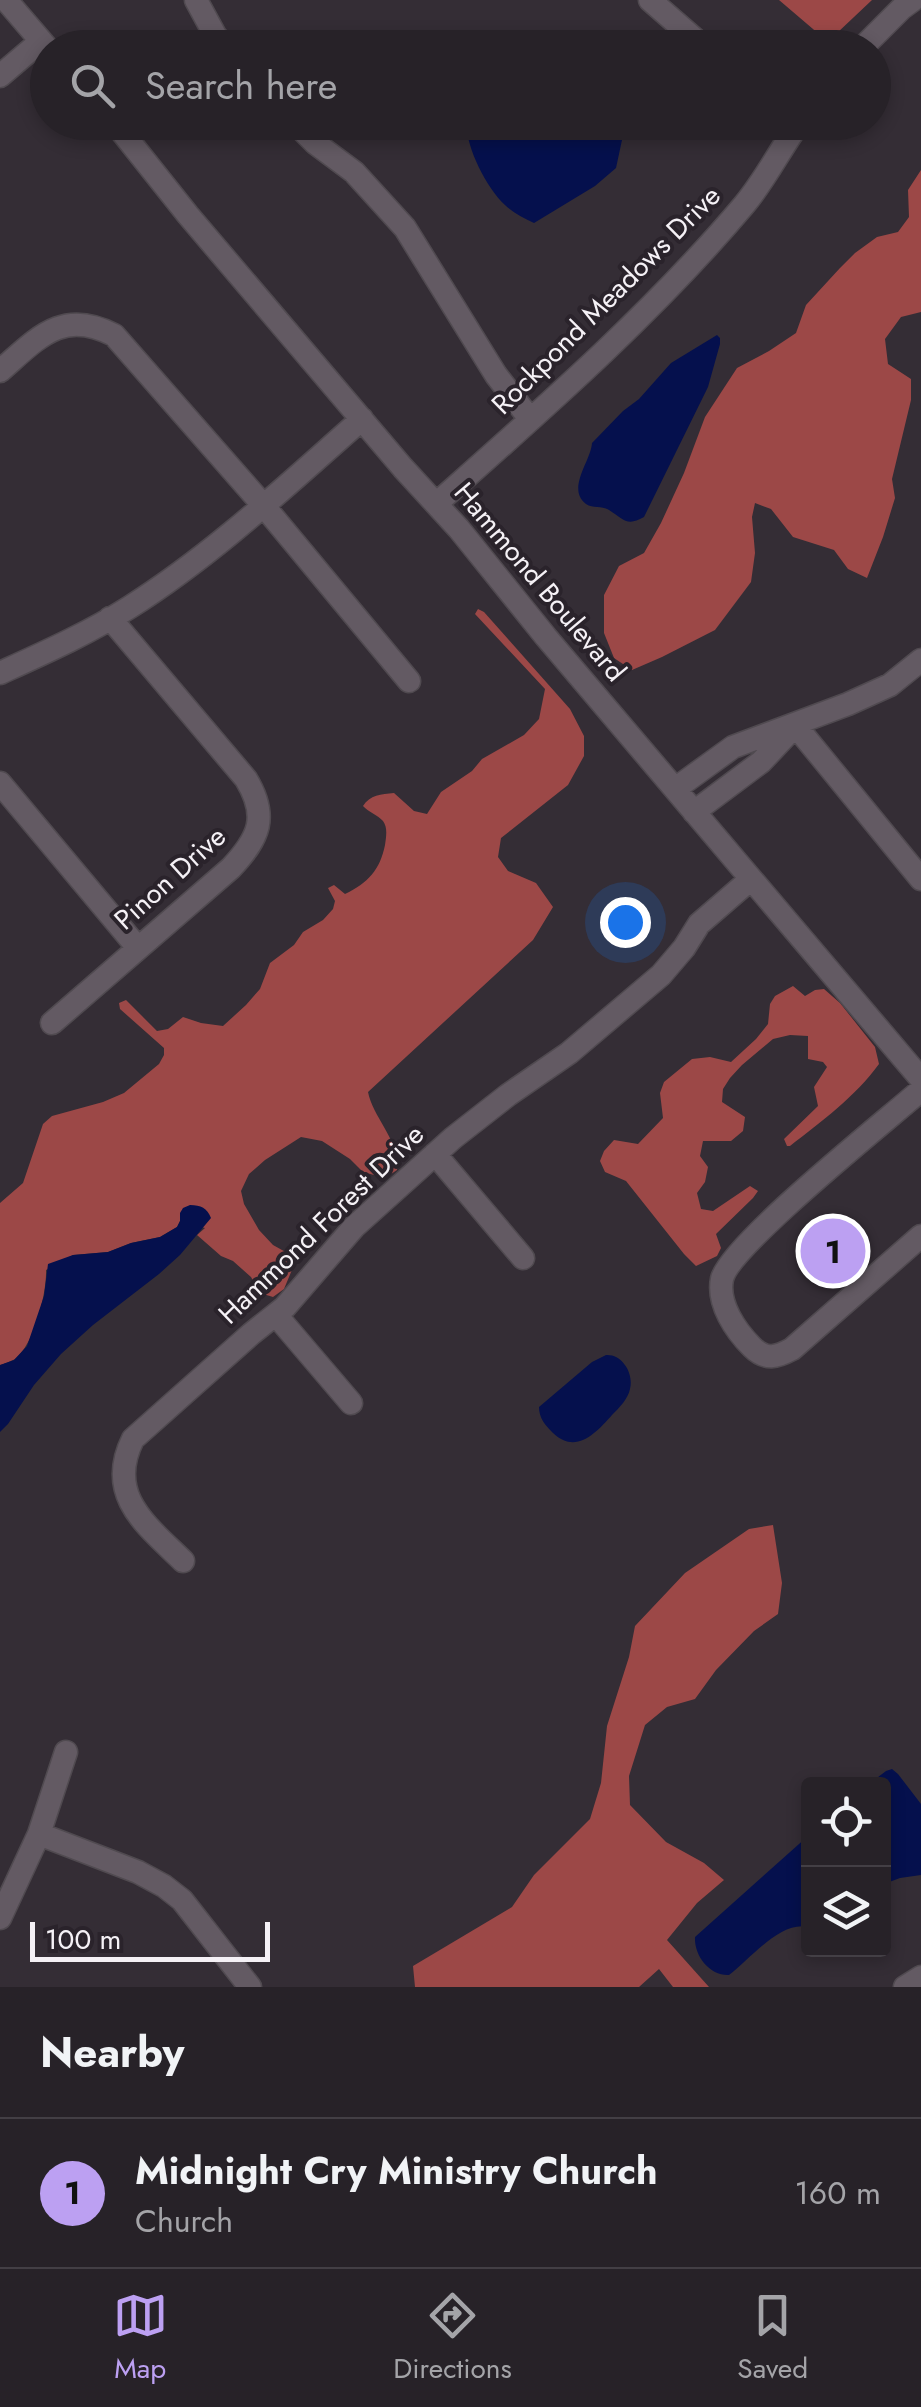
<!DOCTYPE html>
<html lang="en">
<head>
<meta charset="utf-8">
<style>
	body { margin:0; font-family:Jost,sans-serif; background:#2f2a30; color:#f1f3f6 }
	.controls { position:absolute; right:30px; bottom:30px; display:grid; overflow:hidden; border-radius:10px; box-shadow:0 5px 15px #0003 }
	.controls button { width:90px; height:90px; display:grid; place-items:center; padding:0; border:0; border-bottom:2px solid #433f45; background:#272228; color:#f1f3f6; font:50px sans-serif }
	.scale { position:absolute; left:30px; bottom:25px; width:240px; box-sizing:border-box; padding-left:10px; border:5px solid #f5f1f6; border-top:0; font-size:28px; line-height:35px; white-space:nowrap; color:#f5f1f6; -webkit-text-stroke:8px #2a232b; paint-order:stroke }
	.you { position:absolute; left:625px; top:922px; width:35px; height:35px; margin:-25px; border:8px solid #fff; border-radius:50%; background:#1a73e8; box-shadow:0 0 0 15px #1a73e833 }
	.badge { display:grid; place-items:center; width:65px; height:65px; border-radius:50%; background:#bca0f2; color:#111; font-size:32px; font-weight:700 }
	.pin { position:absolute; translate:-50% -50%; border:5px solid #fff; box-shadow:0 2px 10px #0006 }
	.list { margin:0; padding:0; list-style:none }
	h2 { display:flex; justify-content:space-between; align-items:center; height:130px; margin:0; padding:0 40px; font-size:42px }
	h2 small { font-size:32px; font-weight:400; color:#a4a4a8 }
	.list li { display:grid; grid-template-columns:65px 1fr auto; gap:30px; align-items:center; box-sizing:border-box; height:150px; padding:0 40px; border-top:2px solid #433f45 }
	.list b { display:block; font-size:38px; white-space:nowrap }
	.list p { margin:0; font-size:32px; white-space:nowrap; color:#a4a4a8 }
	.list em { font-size:32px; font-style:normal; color:#a4a4a8 }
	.icon { flex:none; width:55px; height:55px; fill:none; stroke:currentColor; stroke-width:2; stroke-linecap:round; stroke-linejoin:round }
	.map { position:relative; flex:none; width:921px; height:1987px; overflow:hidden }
	.search { position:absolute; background:#272228; box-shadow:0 5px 15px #0003; left:30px; right:30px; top:30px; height:110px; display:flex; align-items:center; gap:25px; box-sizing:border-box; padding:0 35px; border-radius:55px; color:#a4a4a8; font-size:38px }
	.sheet { height:280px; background:#272228 }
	nav { display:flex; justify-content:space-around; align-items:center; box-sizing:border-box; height:140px; border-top:2px solid #433f45; background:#272228; font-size:28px; color:#a4a4a8 }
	nav a { display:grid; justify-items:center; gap:5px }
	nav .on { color:#bca0f2 }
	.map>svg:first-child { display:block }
	.forest { fill:#9c4847 }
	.water { fill:#05104d }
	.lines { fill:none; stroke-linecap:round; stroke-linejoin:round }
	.minor-casing { stroke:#504a50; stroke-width:25 }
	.minor { stroke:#635a63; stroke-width:22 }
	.labels { text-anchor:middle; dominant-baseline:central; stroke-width:8; stroke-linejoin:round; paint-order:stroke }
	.street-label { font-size:28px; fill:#f5f1f6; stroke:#2a232b }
</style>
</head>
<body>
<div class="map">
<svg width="921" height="1987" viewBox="0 0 921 1987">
	<rect width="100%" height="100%" fill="#342d35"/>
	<!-- forest -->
	<path class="forest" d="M779,0H872L836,34L820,35Z
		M921,170V312L901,317L885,339L888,364L911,379V400L892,479L895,498L883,537L867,578L848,569L834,550L793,537L771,509L755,503L752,517L755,553L751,582L715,630L662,657L632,670L614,658L604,633V595L619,566L644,553L661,523L684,473L705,417L737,368L769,351L796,333L806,305L840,268L855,253L877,237L898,232L909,217L908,190Z
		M478,609L484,612L570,709L584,736V756L568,785L501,838L498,857L508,871L536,883L553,907L533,940L368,1092C373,1118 401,1142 397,1170L385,1178L363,1172L350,1159L322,1141L301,1137L265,1160L249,1174L241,1191L244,1204L259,1230L273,1245L291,1255L294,1265L284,1289L273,1297L260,1293L251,1277L233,1261L221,1256L197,1235L205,1228L180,1221L177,1227L160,1237L131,1243L108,1252L73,1255L46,1270C47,1292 34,1345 15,1359C14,1360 2,1365 0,1365V1203L23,1183L43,1124L52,1116L103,1102L124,1093L159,1064L164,1055V1048L120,1009L119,1003L126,1000L157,1031L168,1029L183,1017L201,1023L223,1026L246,1005L260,989L270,963L294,945L303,932L323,920L333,909L335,901L328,888L334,885L345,894C368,883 380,870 385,845C386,837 388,828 383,821C378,815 368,812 363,806C370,795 381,794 394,793L414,811L427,814L441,792L472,771L482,759L524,735L539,719L545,689L475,614Z
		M793,986L805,996L815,990L824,989L840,1003L875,1047L879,1064C855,1097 822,1121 790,1146H787L784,1139L818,1106L814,1087L827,1067L823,1062L808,1059V1036L790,1035L773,1039L742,1065L730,1078L723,1089L722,1102L745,1117L743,1131L731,1141H703L700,1156L708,1167L705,1182L697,1193L701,1209L713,1211L750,1186L758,1191L753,1198L716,1234L721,1248L717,1256L696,1266L684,1254L626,1181L605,1172L600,1161L604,1151L614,1140L638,1144L663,1118L660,1093L664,1082L692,1059L710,1057L731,1062L756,1039L768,1024L770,1004L775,996Z
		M773,1525L782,1583L778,1614L754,1631L716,1670L695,1699L667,1707L645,1725L629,1776L630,1805L666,1842L704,1863L724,1880L697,1903L667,1940L709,1987H673L659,1969L639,1987H415L413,1966L512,1907L534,1875L590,1819L601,1783L607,1726L629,1657L635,1626L685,1573L749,1529Z"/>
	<!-- water -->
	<path class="water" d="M466,123H612L620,133L622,140L616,168L595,186L534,223C524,218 513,213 505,205C486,187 467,149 466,123Z
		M717,335L720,338V344L708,387L644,517C627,527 623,519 609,510C601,505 593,509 586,504C566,489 591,461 592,443L623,411L639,399L671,363Z
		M190,1205C201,1205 207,1208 211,1218L180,1255L159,1274L93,1325L61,1354L34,1385L8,1424L0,1432V1365L14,1360L27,1346L44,1296L48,1264L73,1255L108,1252L131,1243L160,1237L177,1227L180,1221V1213L183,1208Z
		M606,1355C622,1354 634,1373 630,1389C628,1399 619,1408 612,1415C596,1433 576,1455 553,1433C545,1425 539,1418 539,1407L592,1362Z
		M892,1769L898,1774L921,1804V1875L900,1878L884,1884V1784H869L886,1771Z
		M808,1836V1927C780,1921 750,1959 729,1975C710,1976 694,1956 695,1937Z"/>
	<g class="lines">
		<!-- minor casing -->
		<g class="minor-casing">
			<path id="minor" d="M6,0L48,49
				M196,0L215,35L226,48
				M650,0L705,48
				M862,48L902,8L913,0
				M0,76L41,41
				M114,122L188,215L403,468L459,529L546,637L921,1079
				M294,122L315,143L354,172L405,228L496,375L530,419
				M0,371C38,338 62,308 114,335L263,505L409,681
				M436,504C543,409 652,314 744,205C766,179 780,149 800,122
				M0,673C44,653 89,633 130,607C214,554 288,484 362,419
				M795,725L921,879
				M0,783L138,948
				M675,789L733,747L848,704L890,685L921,660
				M694,812L761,762L793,728
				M52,1023L231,868C259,838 269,817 246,779L110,618
				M921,1090C887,1120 729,1246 722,1279C717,1304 736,1331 752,1347C766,1361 777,1357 792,1349L921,1236
				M435,1154L523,1258
				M276,1315L351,1403
				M183,1561C146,1525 105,1495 133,1439L251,1334L285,1307L354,1227L453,1138L508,1095L569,1053L661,975L684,948L699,924L751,879
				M39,1834L138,1872L164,1886L182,1900L250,1987
				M0,1918L39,1834L66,1752
				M905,1987L921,1977"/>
		</g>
		<!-- minor -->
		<use href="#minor" class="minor"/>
	</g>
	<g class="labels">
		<!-- street labels -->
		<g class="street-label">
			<text transform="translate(606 300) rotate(-45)">Rockpond Meadows Drive</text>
			<text transform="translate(540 582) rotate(50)">Hammond Boulevard</text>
			<text transform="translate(170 878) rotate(-42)">Pinon Drive</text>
			<text transform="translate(321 1224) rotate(-44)">Hammond Forest Drive</text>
		</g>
	</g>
</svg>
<div class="controls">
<button><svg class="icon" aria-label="locate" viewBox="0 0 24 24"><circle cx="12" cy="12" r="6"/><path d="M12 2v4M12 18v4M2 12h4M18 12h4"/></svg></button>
<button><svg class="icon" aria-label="layers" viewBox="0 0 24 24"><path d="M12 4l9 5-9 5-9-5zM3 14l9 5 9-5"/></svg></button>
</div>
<div class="scale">100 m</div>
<div class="you"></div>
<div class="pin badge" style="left:833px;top:1251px">1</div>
<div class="search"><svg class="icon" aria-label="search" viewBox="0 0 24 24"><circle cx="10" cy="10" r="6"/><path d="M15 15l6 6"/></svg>Search here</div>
</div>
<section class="sheet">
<h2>Nearby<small></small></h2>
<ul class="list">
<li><span class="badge">1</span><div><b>Midnight Cry Ministry Church</b><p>Church</p></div><em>160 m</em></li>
</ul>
</section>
<nav>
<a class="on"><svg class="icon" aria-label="map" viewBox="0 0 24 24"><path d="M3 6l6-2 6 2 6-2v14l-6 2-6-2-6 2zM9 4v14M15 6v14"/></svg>Map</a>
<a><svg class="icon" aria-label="directions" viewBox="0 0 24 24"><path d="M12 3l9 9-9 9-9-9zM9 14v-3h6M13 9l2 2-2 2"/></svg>Directions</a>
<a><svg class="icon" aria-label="saved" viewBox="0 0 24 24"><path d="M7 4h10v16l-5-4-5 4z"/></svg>Saved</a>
</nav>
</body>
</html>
